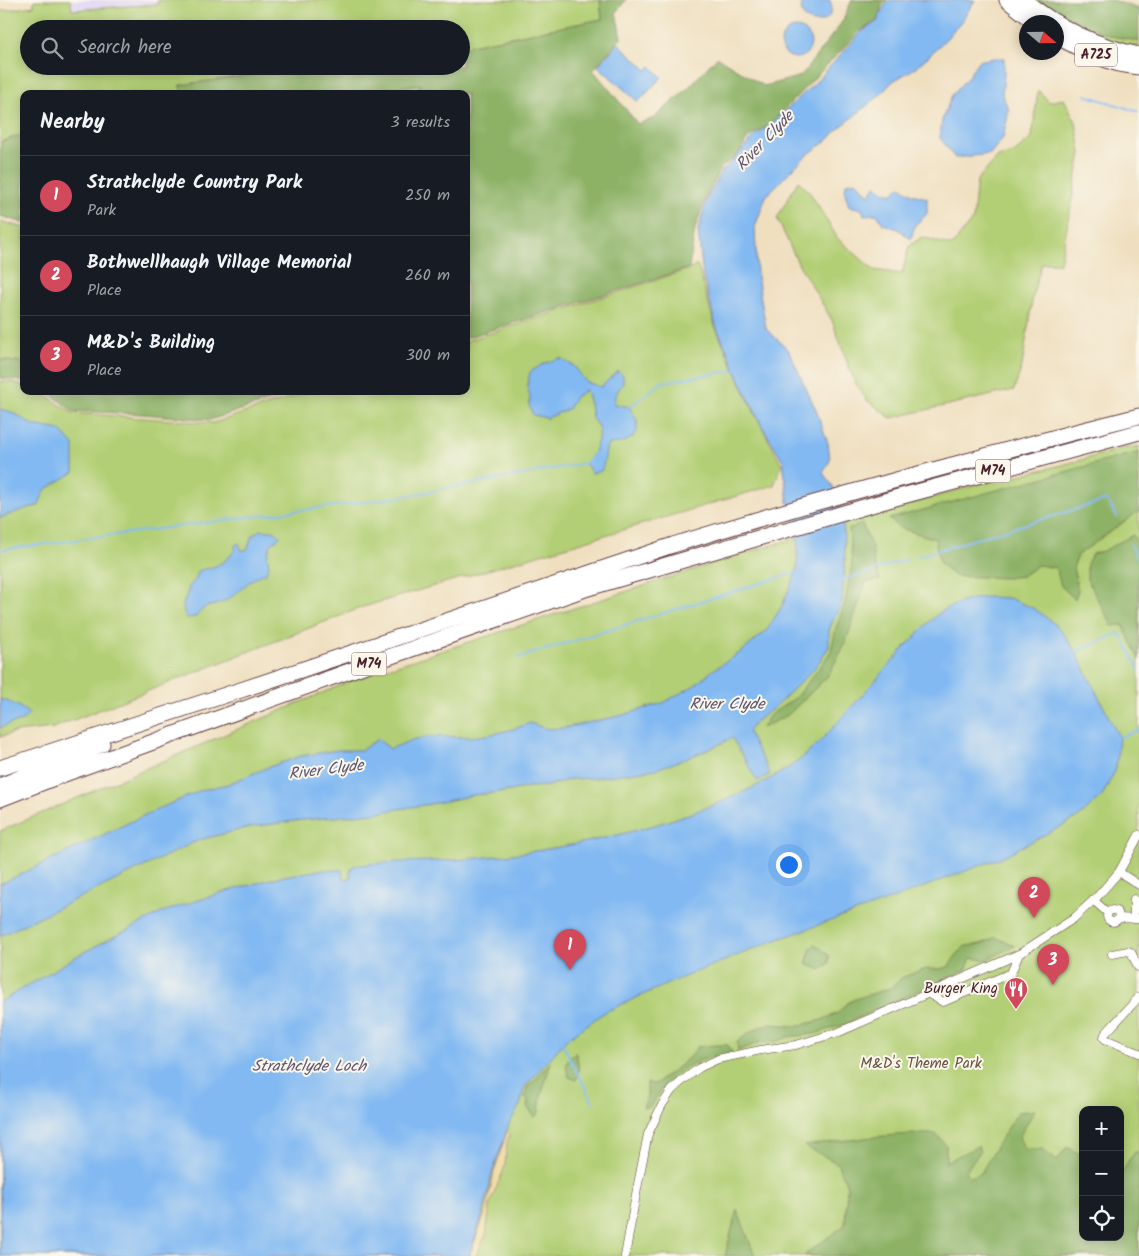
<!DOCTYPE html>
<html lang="en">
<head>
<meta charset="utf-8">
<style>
	body { margin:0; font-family:Kalam,sans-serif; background:#242831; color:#f1f3f6 }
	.controls { position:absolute; right:15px; bottom:15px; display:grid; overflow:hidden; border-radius:10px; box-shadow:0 2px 12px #0003 }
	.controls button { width:45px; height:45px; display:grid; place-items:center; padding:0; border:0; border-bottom:1px solid #363941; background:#171b24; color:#f1f3f6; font:25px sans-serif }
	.compass { position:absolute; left:1019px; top:15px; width:45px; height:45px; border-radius:50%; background:#171b24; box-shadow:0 2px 12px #0003; rotate:110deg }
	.you { position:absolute; left:788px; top:864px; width:18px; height:18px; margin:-12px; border:4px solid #fff; border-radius:50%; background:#1a73e8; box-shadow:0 0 0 8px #1a73e833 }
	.badge { display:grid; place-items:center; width:32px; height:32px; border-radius:50%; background:#d1495b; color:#fff; font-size:16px; font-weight:700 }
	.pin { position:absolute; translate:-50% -41px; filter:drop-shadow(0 1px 2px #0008) }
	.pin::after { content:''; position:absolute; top:26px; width:18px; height:15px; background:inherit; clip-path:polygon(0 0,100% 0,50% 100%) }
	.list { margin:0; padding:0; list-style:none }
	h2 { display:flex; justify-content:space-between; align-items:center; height:65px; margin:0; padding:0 20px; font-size:21px }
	h2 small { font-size:16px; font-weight:400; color:#9ea1a6 }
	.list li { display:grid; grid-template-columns:32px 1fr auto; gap:15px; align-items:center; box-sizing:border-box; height:80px; padding:0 20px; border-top:1px solid #363941 }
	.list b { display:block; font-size:19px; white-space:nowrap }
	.list p { margin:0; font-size:16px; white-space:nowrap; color:#9ea1a6 }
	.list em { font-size:16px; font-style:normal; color:#9ea1a6 }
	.icon { flex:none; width:28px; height:28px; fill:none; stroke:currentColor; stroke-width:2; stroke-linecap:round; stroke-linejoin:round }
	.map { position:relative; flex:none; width:1139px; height:1256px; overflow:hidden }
	.search { position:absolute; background:#171b24; box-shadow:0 2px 12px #0003; left:20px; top:20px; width:450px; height:55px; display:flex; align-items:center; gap:12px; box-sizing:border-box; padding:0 18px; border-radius:28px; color:#9ea1a6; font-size:19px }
	.panel { position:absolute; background:#171b24; box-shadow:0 2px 12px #0003; left:20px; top:90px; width:450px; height:305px; border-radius:10px }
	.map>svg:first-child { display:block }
	.built { fill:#e0d4f4 }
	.green { fill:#b2cf75; stroke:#7e7750; fill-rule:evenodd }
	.forest { fill:#8db266; stroke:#6c6848 }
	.sand { fill:#eeda9e; stroke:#9c7c64 }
	.water { fill:#82b9f2; stroke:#666c8e }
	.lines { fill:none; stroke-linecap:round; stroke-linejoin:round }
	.stream { stroke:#82b9f2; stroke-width:2 }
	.street-casing { stroke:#633c41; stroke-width:9 }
	.highway-casing { stroke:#633c41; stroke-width:17 }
	.street { stroke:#fff; stroke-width:8 }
	.highway { stroke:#fff; stroke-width:15 }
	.labels { text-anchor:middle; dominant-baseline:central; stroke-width:4; stroke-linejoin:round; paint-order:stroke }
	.shield { fill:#fbf7ec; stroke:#7f6065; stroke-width:1 }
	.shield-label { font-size:14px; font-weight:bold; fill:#4a1f2b }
	.poi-label { font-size:15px; fill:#4a1f2b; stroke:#fbf7ec; text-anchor:end }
	.park-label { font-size:15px; fill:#695441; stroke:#fbf7ec }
	.water-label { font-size:16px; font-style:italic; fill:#5e5571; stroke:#fbf7ec }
</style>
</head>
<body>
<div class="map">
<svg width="1139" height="1256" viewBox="0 0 1139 1256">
	<rect width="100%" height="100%" fill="#fbf7ec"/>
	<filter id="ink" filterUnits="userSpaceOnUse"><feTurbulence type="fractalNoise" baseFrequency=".02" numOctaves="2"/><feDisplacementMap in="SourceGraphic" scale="10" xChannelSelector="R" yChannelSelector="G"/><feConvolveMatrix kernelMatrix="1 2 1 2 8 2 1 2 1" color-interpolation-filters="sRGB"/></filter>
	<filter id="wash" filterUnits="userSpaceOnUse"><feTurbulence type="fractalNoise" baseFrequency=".0096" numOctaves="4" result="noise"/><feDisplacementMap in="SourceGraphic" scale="20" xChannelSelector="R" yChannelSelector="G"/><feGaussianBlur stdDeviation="1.12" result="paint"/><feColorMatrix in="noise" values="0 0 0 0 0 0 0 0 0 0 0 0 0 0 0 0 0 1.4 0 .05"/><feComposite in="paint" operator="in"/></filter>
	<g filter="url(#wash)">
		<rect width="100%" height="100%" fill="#efdfbf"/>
		<!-- built -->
		<path class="built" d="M70,0H158V4L72,10Z"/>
		<!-- green -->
		<path class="green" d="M34,0H70L72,10L158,4V0H600L602,19L461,47V29H29V66H318L180,85L181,94H24V134L0,142V11L34,6Z
			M1032,0H1038L1063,15L1111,36L1139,41V47L1116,44L1078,28Z
			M419,84L420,94H367Z
			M1038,90L1049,102L1064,99L1076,122L1081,153L1060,263H1042L1034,289L1022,366L1014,390L891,418L867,400L854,381L832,320L798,263L777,218L798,181L809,191L838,239L874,270L902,274L909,246L922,237L952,246L973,219L977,180L998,157L1014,153L1032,138Z
			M0,221L24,228V363L17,361L13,362L7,360H0Z
			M696,265L698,266L715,326L753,410L782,465L774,485L363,607L53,728L16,732L0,737V381L13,382L24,386V391H39L73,413L213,423L312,391H466V341L693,268Z
			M1139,446V1256H0V831L357,678L755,550L975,485L1062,465L1121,449ZM1083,1110H1120V1237H1083Z"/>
		<!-- forest -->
		<path class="forest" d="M600,0H626L616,12L621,38L593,70L638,124L654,118L687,89L717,57L764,86L801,76L842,22L852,0H888L882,5L877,21L860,31L769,125L748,138L738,154L720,169L704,202L695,229L689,268L466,338V94H421L420,84L356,94H181L180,85L318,66H461V47L602,19Z
			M1038,0H1113L1139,9V41L1111,36L1063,15Z
			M24,134V223L0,216V142Z
			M0,360H7L13,362L17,361L24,363V382L17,380L0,378Z
			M47,391H300L210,420L142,414L73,411Z
			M1139,452V511L1078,555L1073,568L1078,590L1075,599L1061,586L1056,568L1038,565L1022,576L1007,578L954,576L940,563L935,539L900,528L889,519Z
			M862,524L872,547L874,563L880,580L866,582L849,633L842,650L827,677L788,715L762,728L770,715L795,698L821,666L831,651L836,628L845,602L852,564L849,529Z
			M1133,535L1139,547V659L1123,625L1112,626L1087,579V564L1092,554L1103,551Z
			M995,937L1015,946L992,957L989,960L971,958L966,970L840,1026L814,1034L788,1037L775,1042H761L738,1051L737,1042L749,1033L760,1027L771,1024L794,1026L819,1021L838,1013L846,1004L855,999L893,987L901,978L914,973L927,969H940L948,967L958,953L965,946C977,945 985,944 995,937Z
			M815,944L829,955V963L821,970L806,963L811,948Z
			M714,1045H728L732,1053C716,1055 697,1060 683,1069C671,1076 658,1095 650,1107L643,1108L647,1096V1083L655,1084C668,1074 689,1061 697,1047Z
			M575,1052C579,1063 580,1070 576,1080L569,1077C564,1064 566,1062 575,1052Z
			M551,1061L541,1097L539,1112L535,1117L527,1107L528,1100L525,1097L527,1087L533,1082Z
			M1035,1110L1019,1137L1024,1149H1042L1057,1161L1067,1147L1083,1156V1237H1120V1177L1129,1160L1136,1151L1139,1156V1256H805L808,1252L845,1225L847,1186L837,1163L804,1146C848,1140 892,1133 936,1134L946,1145V1162L978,1146L980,1152L965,1172L971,1177L981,1173L996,1147L1018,1112Z
			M737,1209L755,1256H725Z"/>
		<!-- sand -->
		<path class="sand" d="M507,1131L510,1134L507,1141L505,1166L490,1204L486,1235L480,1247L476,1256H469L486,1211L494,1172Z"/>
		<!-- water -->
		<path class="water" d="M803,0H830C841,29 792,30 803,0Z
			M890,0H975L963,19L947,38L930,55L912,70L893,81L879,96L838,129L829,139L806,156L766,196L755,227L757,275L766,329L788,349L816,410L828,443L830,460L823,473L834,488L843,519L845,561L842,601L829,630V647L814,669L775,707L755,722L748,732L770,774L757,781L743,756L732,738L714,747L685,759L656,769L595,778L571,779L548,786L528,787L510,791L473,795L442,802L375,813L294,821L251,827L199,840L0,936V884L147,814L202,790L228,784L266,768L301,756L338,750H361L378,739L390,749C397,746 405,743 412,740C430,735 448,737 466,737C488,736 510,731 530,723L547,729L564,728L623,715L663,703L695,685L713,670L744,650L767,630L782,606L797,571L798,533L788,502L783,461L762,426L743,387L716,326L703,276L698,231L706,201L721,172L738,155L753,137L770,125L817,81L861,32L877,22L884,6Z
			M781 43a15 15 0 1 1 30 0a15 15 0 1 1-30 0Z
			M618,43L647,70L651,66L662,77L638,102L598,66Z
			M994,58H1004V75L1002,95L1009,110L1003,138L990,154L955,158L940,138L942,120L952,95L968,77L978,61Z
			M856,181L869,195L876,185L884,191L892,194L900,186L912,194L927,198V214L915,225L911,239L898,229L883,224L877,214L864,215L862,209L849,206L845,193L846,183Z
			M560,358L574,366L586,382L601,387L618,371L623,376V382L615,396L614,404L629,407L637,420V431L632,438L621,443L608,444C604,454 606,461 601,471L592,473L585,463L594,452L598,440L599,428L592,418L590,404L586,390L575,397L568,409L547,418L533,415L529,405L530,397L527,387L530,372L545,363Z
			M0,409L12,412L33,425L60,430L74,445V472L45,490L38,506L28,508L0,518Z
			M261,530L267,531L274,530L280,537L271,544L267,556L269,565L266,573C248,578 240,594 223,602C211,608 205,603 196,617L186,618L184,612L183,605L190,585L196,579L198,571C216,566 222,566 235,550V545L239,543L241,550H247C251,540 250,535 261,530Z
			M988,597L1009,598L1035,609L1051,621L1061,630L1076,652L1119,737L1116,769L1102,796L1079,817L1000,858L887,901L776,940L674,981L605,1012L567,1039L524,1088L520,1105L509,1124L492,1174L484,1211L469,1256H0V1002L84,952L165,911L224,892L279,877L321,870H342L343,879L351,878L350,871L353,866C387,861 421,862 455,860C543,853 632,837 713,805C740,794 767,782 791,766C812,752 829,732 845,714C866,691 886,669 906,646C917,636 926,623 938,614C952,604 971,598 988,597Z
			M0,699C11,702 20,706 29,714L22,721L10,724L0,728Z"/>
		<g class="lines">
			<!-- stream -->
			<path class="stream" d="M1085,95L1139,112
				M629,407L662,382L738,370
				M1131,545L1139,560
				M0,550L400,497L585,463
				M918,556L1107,500L1117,517
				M844,578H849L909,559
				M1076,652L1119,633L1125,641L1139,670
				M518,658L797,572
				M1119,737L1139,730
				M563,1044L572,1063L593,1102"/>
		</g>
	</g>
	<g filter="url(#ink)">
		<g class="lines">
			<!-- street casing -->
			<g class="street-casing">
				<path id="street" d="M1119,872L1139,885
					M1134,899V919
					M1093,900L1108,913
					M1107 916a6 6 0 1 1 12 0a6 6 0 1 1-12 0Z
					M1118,918L1139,919
					M1112,954L1128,951L1131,952L1138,967H1139
					M929,994L943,1002L1011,973L1019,954
					M1139,997L1105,1034L1104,1037L1105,1039L1139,1053
					M625,1256L637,1189L648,1134L662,1105L672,1090L682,1081L699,1068L718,1059L761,1050L796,1045L839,1032L1019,954L1073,919L1097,897L1119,872L1139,835"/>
			</g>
			<!-- highway casing -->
			<g class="highway-casing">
				<path id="highway" d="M1007,0L1035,22
					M1024,0C1057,27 1097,46 1139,55
					M1056,36C1076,47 1097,58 1119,64C1126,65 1132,66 1139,67
					M0,768L241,690L673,545C767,516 861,489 956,464C1017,447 1078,431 1139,416
					M0,786L102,744
					M0,799L59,776L377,661L588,588L895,498L1139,432"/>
			</g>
			<!-- street -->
			<use href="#street" class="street"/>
			<!-- highway -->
			<use href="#highway" class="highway"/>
		</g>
	</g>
	<!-- icons -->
	<defs>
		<g id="restaurant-pin" transform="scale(1.25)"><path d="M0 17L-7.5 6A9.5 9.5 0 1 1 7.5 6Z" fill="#d1495b" stroke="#fbf7ec"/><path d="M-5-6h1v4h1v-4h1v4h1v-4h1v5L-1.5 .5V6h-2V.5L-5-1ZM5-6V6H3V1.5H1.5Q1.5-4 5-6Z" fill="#fff"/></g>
	</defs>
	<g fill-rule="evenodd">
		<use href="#restaurant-pin" x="1016" y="989"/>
	</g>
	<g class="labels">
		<!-- shield labels -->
		<g class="shield">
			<rect x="1075" y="43.5" width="42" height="23" rx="4"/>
			<rect x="975.5" y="459.5" width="35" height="23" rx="4"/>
			<rect x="351.5" y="652.5" width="35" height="23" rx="4"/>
		</g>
		<g class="shield-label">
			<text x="1096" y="55">A725</text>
			<text x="993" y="471">M74</text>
			<text x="369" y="664">M74</text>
		</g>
		<!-- poi labels -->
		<g class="poi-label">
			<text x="998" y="989">Burger King</text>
		</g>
		<!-- park labels -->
		<g class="park-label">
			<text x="921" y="1064">M&amp;D's Theme Park</text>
		</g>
		<!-- water labels -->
		<g class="water-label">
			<text transform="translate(765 141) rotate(-46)">River Clyde</text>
			<text x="727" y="704">River Clyde</text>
			<text transform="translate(326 770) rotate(-7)">River Clyde</text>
			<text x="309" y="1066">Strathclyde Loch</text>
		</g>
	</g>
</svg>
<div class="controls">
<button>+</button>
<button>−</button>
<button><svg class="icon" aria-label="locate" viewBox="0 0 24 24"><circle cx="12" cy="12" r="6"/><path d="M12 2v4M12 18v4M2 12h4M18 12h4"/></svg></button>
</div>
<svg class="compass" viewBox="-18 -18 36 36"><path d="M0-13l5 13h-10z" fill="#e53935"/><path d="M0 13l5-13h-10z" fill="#9ea1a6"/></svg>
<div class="you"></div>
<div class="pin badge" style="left:570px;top:970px">1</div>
<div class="pin badge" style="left:1034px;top:918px">2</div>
<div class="pin badge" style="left:1053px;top:985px">3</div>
<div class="search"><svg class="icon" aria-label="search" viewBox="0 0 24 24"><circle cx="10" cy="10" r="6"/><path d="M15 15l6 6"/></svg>Search here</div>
<section class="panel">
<h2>Nearby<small>3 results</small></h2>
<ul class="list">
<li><span class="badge">1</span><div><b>Strathclyde Country Park</b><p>Park</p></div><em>250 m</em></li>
<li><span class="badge">2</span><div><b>Bothwellhaugh Village Memorial</b><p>Place</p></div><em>260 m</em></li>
<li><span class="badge">3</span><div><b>M&amp;D's Building</b><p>Place</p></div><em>300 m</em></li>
</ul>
</section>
</div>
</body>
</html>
